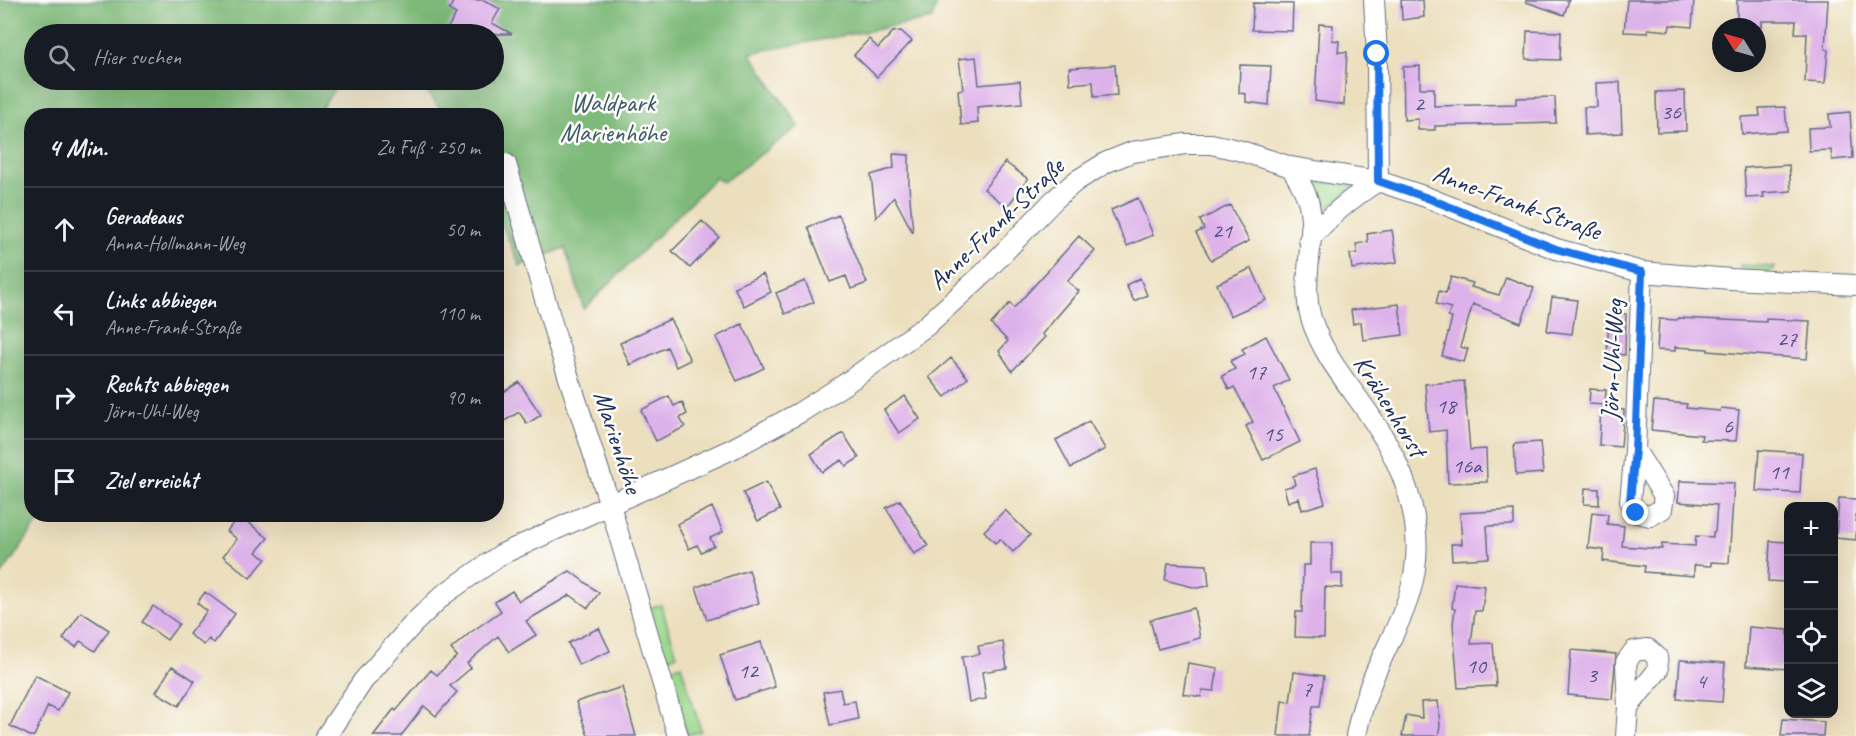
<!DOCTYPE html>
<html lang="de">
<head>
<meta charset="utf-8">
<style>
	body { margin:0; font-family:Caveat,sans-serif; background:#20242c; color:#f1f3f6 }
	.controls { position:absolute; right:18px; bottom:18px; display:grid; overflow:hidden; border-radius:12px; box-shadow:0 6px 24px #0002 }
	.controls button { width:54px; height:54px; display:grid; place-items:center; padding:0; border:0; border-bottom:2px solid #363941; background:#171b24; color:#f1f3f6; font:30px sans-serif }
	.compass { position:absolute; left:1712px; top:18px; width:54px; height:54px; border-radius:50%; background:#171b24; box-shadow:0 6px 24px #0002; rotate:307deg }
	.stop { position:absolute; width:18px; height:18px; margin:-14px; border:4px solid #1a73e8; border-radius:50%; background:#fff }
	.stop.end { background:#1a73e8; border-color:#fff; box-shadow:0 2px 6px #0008 }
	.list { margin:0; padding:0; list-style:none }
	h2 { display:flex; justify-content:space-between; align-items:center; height:78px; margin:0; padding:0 24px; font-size:26px }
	h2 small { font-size:20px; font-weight:400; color:#9ea1a6 }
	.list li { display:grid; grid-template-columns:39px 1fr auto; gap:18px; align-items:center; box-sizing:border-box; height:84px; padding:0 24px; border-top:2px solid #363941 }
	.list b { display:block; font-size:22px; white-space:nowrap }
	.list p { margin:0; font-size:20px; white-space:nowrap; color:#9ea1a6 }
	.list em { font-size:20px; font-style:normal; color:#9ea1a6 }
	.icon { flex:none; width:33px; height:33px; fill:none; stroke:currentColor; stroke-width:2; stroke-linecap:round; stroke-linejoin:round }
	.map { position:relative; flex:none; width:1856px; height:736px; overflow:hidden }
	.search { position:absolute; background:#171b24; box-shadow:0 6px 24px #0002; left:24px; top:24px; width:480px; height:66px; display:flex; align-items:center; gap:15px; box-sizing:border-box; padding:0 21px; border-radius:33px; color:#9ea1a6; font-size:22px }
	.panel { position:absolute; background:#171b24; box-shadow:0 6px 24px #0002; left:24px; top:108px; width:480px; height:414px; border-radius:24px }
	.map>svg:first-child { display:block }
	.green { fill:#9cd98d; stroke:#5c8476; stroke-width:1.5 }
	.forest { fill:#7db978; stroke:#4c746b; stroke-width:1.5 }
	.building { fill:#ddb1ea }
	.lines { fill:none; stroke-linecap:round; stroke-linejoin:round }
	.minor-casing { stroke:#646d80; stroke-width:22 }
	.minor { stroke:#fff; stroke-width:20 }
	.route { stroke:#1a73e8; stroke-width:8 }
	.labels { text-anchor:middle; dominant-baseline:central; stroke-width:5; stroke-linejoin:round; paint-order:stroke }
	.number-label { font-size:22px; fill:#4c5081 }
	.park-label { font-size:26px; fill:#3b5a6a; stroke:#fdfcf7 }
	.street-label { font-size:26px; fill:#1b2f5e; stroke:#fdfcf7 }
</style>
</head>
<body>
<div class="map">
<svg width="1856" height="736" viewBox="0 0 1856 736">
	<rect width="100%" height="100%" fill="#fdfcf7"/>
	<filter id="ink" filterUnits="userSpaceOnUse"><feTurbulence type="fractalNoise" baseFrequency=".0167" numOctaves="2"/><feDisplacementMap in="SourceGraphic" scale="12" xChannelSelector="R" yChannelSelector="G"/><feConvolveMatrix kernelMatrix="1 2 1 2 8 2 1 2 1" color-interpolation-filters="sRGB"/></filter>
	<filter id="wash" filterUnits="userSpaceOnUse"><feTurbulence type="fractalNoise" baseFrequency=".008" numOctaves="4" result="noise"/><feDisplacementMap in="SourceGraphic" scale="24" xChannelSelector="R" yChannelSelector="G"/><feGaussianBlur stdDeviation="1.35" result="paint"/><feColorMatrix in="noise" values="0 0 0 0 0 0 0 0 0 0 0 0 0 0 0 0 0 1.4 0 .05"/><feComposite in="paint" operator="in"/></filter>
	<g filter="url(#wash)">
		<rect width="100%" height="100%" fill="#ecdfbe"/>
		<!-- green -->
		<path class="green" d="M1310,180L1354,186L1320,216Z
			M1739,265L1774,267L1769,274L1744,273Z
			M661,605L677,655L664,660L647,608Z
			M681,665L701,731L687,735L667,670Z"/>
		<!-- forest -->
		<path class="forest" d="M0,0H938L932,19L750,53L799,126L723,182L715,178L584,309L565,248L520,266L497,213L496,116L445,115L418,80H494V34H380L375,30L372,34H34V80H341L316,115L32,116V514L43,515L0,577Z"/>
		<g id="blocks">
			<!-- building -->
			<path class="building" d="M454,0H484L500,9L492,23L512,34H457L447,29L456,14L449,10Z
				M1401,0H1423L1424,17L1402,20Z
				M1526,0H1569L1564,15L1526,2Z
				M1627,0H1694L1692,27L1670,25L1669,31L1648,29V33L1624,32Z
				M1737,0H1828L1825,49L1828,50L1825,83L1805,82L1807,34L1795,33L1796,21H1762V27H1737Z
				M1253,3L1293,4L1292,31L1252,30Z
				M1319,24L1333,25L1332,40L1339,41L1338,52H1347L1344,105L1315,101Z
				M901,31L912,41L877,77L854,55L869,39L878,48L893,32Z
				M1527,31L1561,32L1560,60L1526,59Z
				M976,57L979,85L1020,81L1022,103L977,107L978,123L961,125L958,90L963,89L959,59Z
				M1115,65L1117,95L1094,97L1093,82L1070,84L1069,68Z
				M1240,65L1271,66L1269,105L1246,102V94L1239,93Z
				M1420,66V88H1434V106L1516,104V98L1555,97L1556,123L1435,126V130H1418V119L1404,120L1403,67Z
				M1620,82L1622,133L1585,135L1584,107H1597L1596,83Z
				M1685,91L1686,131L1657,132L1656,92Z
				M1785,107L1787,131L1742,134L1741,117L1760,116L1759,108Z
				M1850,112L1853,158L1832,160L1831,150L1809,151L1808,128L1830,127L1829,114Z
				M893,154L909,155V186L913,233L894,197L876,218L871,175L894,168Z
				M1005,162L1028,179L1007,207L984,189Z
				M1789,165L1791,191L1763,193L1764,197L1746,198L1744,168Z
				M1138,198L1153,235L1127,246L1111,210Z
				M1230,205L1249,241L1211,260L1196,233L1204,229L1200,220Z
				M839,215L867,283L851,289L846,276L830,282L808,227Z
				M702,221L719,237L690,268L672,251Z
				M1392,230L1397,262L1352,269L1350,254L1357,253L1356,244L1368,242L1367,234Z
				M1079,236L1095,251L1067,281L1079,291L1042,334L1045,337L1012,371L999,351L1008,341L991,324L1010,303L1014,308Z
				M1252,268L1266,300L1230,316L1217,284Z
				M763,274L771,292L744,306L734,287Z
				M1451,277L1473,283L1471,287L1499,295L1506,277L1534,288L1521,323L1473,304L1460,347L1468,349L1464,362L1442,356L1452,318L1448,317L1451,308L1436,304L1439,291L1446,293Z
				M1140,278L1147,295L1134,301L1126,285Z
				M805,281L814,302L785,314L776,293Z
				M1552,297L1577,300L1572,334L1547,331Z
				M1399,304L1403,335L1363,340L1361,322L1353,324L1351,310Z
				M1609,314H1626L1625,355L1607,354Z
				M1678,318L1766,322V319L1810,321L1807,359L1708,351V349L1692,348L1675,347V351L1657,350L1659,319L1677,320Z
				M670,319L690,360L676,367L667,347L630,365L620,343Z
				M742,324L764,368L737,381L716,337Z
				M1266,336L1289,380L1274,388L1300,442L1263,460L1246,426L1253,422L1234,387L1229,390L1222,376L1235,369L1230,361L1245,354L1242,349Z
				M951,358L968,378L945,397L929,377Z
				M1464,381L1470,450L1486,449L1487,482L1448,483L1446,430L1429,432L1425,384Z
				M519,382L541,415L527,424L519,412L503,422L496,412V397Z
				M1590,389L1606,390L1605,405L1589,404Z
				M669,396L674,406L682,402L687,414L680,418L685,427L656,441L641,410Z
				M905,396L920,419L899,433L884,410Z
				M1654,401L1687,404L1686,408L1720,411L1721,408L1739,410L1736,441L1701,440L1702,435L1651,430Z
				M1601,408L1624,410L1621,447L1599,445Z
				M1089,421L1105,449L1071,468L1056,440Z
				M843,433L859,458L846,466L842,460L822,472L811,454Z
				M1540,442L1543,473L1516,475L1514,444Z
				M1759,450L1802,453L1800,493L1756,491Z
				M1315,469L1325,503L1302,510L1299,498L1288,502L1284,488L1295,485L1293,476Z
				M1680,481L1734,483L1729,563L1711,562V566L1694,565V576L1644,572L1645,566L1603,561L1604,550L1588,548L1592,512L1608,514L1607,524L1624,526L1622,546L1662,549V544L1695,546L1696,536L1713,537V532H1715L1717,505L1678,502Z
				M766,482L780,510L758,521L743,493Z
				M1585,488L1599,489V505L1584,504Z
				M1839,498L1856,499V540L1836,538Z
				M900,500L928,546L914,554L886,508Z
				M712,507L723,532L710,538L714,546L701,552L697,545L689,549L677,524Z
				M1005,510L1030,535L1013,552L1000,539L995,543L984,531Z
				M1514,510V525L1487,526L1489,558L1452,560L1451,544H1462L1460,513Z
				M239,515L268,538L256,552L266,559L250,578L223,556L237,539L227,531Z
				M1770,541L1788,542V582L1768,581Z
				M1310,543H1332V574H1342V588L1325,587L1324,638L1295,637L1296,612H1302L1303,565H1310Z
				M1168,563L1207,565L1209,586L1197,588L1165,580Z
				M749,570L759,603L707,620L696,587Z
				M570,571L599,593L588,608L570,595L526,621L536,635L509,652L498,636L467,663L471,668L450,686L457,692L436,716L424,706L401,736H373L394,709L396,711L431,670L437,675L457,656L451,649L471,632L501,611L495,602L512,591L519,601Z
				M1455,583L1485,586L1482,611H1475L1471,644L1493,643L1496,686L1458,688L1453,624L1455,609L1452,608Z
				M205,592L235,614L214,643L209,639L204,645L189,634L207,611L197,603Z
				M153,606L179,624L167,640L142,622Z
				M1194,608L1200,638L1158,649L1150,620Z
				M81,612L109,630L95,651L80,641L76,647L63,639Z
				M1749,627L1788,630V669L1746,666Z
				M599,628L610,651L579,665L568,643Z
				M761,642L775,687L735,700L720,655Z
				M1003,642L1007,668L982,672L986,699L969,702L962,657L980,654L978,646Z
				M1571,650L1616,654L1612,699L1568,695Z
				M1680,660L1725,663L1722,702L1677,699Z
				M1188,663L1218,668L1214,691L1202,690L1201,697L1183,694Z
				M172,666L195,681L179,706L156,692Z
				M1294,672L1324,676L1320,706H1313L1309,736H1278L1282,701L1290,702Z
				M35,675L68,692L58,711L48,706L34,736H30L10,726Z
				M622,687L636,736H588L576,702Z
				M840,689L843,703L855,701L858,719L830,725L823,692Z
				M1438,701L1440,726L1438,736H1402L1406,715L1422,718L1421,702Z
				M1783,719L1824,722L1823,736H1781Z"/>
		</g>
	</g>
	<g filter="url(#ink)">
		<use href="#blocks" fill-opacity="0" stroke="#646d80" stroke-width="1.5"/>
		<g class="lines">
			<!-- minor casing -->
			<g class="minor-casing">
				<path id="minor" d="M1374,0L1377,54L1378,181
					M506,164L558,344L610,505L678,736
					M1291,167C1298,179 1306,191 1309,204C1317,241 1300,280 1311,318C1321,350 1340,374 1359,400C1395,449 1424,507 1415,569C1410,606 1391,637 1376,671C1367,692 1360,713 1356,736
					M1309,240C1329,216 1351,198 1378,181
					M1635,450L1664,496L1662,509L1650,516L1637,513L1630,501L1635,450L1642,272
					M326,736L363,681L413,624L443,595L502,554L732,449L799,413L845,384L926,326L983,274L1054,200L1076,181L1107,162L1132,152L1185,144H1211L1238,150L1291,167L1378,181L1426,197L1556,249L1642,272L1731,279L1856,285
					M1626,736L1628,707L1626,662L1634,651L1648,649L1657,657L1658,670L1628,707"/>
			</g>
			<!-- minor -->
			<use href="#minor" class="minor"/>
		</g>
	</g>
	<g class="lines" filter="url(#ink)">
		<!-- route -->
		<path class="route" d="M1377,54L1378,181L1425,197L1556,249L1642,272L1635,450L1630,501L1636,513"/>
	</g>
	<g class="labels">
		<!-- number labels -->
		<g class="number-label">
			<text x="1419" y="104">2</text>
			<text x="1671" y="112">36</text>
			<text x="1222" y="231">21</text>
			<text x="1787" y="339">27</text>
			<text x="1256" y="372">17</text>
			<text x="1446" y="406">18</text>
			<text x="1728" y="426">6</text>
			<text x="1273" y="434">15</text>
			<text x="1467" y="466">16a</text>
			<text x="1779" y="472">11</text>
			<text x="1476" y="666">10</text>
			<text x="748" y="671">12</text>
			<text x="1592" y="675">3</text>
			<text x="1701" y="681">4</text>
			<text x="1307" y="689">7</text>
		</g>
		<!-- park labels -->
		<g class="park-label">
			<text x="613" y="102">Waldpark<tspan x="613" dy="30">Marienhöhe</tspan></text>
		</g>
		<!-- street labels -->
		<g class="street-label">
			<text transform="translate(1517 202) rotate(20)">Anne-Frank-Straße</text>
			<text transform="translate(996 224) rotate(-44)">Anne-Frank-Straße</text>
			<text transform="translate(1612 360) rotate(-88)">Jörn-Uhl-Weg</text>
			<text transform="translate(1390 406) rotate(58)">Krähenhorst</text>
			<text transform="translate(618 442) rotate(72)">Marienhöhe</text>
		</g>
	</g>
</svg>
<div class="controls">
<button>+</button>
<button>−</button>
<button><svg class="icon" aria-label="locate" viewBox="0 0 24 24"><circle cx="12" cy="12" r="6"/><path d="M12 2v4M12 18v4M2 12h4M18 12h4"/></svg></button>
<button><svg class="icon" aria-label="layers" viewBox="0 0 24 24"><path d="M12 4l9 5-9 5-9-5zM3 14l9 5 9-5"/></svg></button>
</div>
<svg class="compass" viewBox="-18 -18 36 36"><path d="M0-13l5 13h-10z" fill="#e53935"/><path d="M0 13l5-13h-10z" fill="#9ea1a6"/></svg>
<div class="stop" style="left:1377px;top:54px"></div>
<div class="stop end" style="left:1636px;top:513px"></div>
<div class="search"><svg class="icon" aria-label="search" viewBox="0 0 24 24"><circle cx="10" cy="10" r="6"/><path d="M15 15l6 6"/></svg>Hier suchen</div>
<section class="panel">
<h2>4 Min.<small>Zu Fuß · 250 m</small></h2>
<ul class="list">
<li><svg class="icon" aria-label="ahead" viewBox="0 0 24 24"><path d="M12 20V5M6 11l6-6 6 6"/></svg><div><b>Geradeaus</b><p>Anna-Hollmann-Weg</p></div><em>50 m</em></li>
<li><svg class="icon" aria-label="left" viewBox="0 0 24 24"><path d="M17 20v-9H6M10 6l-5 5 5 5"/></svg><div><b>Links abbiegen</b><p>Anne-Frank-Straße</p></div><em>110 m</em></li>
<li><svg class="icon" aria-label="right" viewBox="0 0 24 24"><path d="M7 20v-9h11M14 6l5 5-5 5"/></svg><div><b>Rechts abbiegen</b><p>Jörn-Uhl-Weg</p></div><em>90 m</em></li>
<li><svg class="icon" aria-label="arrive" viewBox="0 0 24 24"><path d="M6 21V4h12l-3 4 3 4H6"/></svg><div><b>Ziel erreicht</b></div></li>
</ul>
</section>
</div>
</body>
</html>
